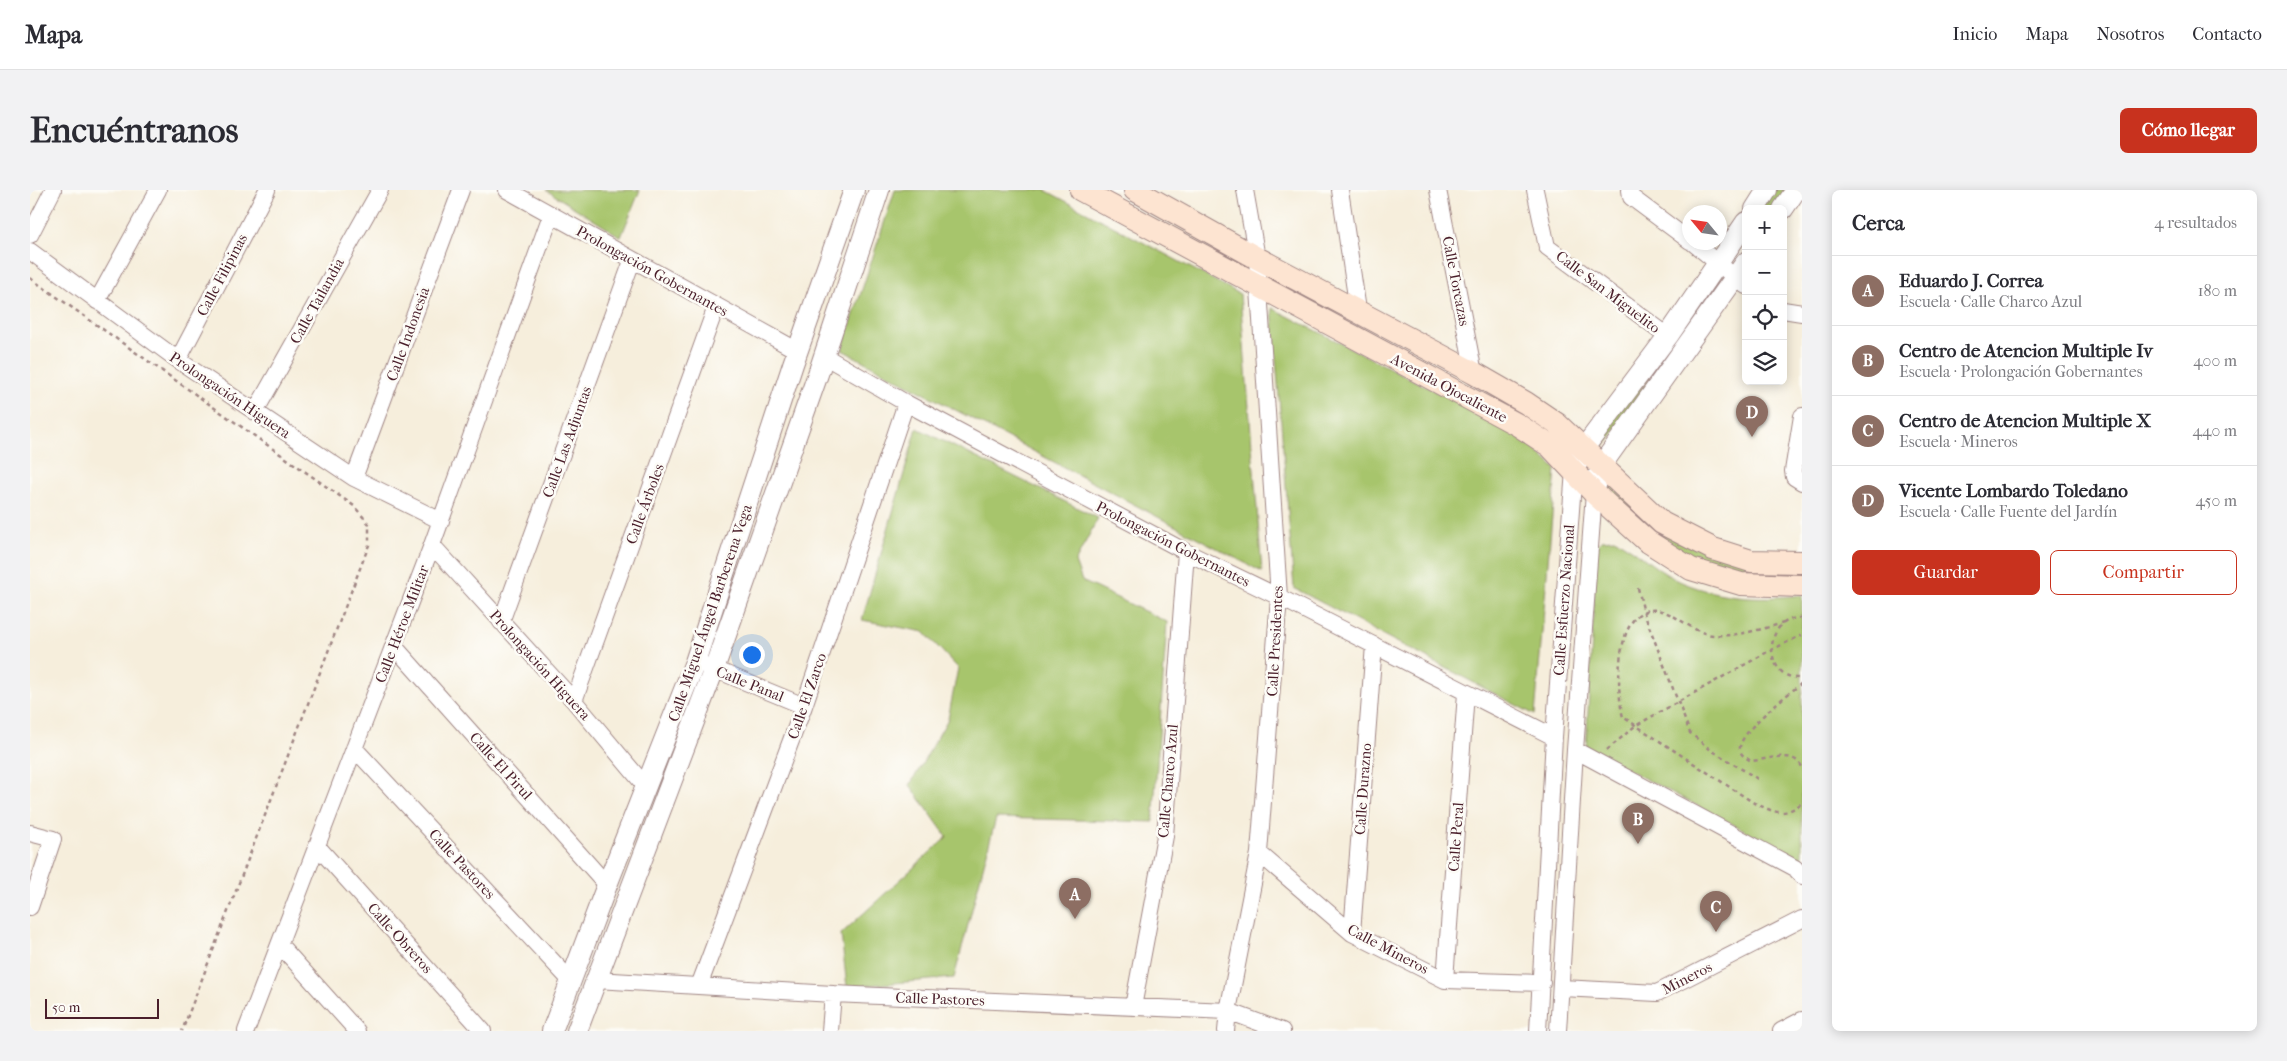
<!DOCTYPE html>
<html lang="es">
<head>
<meta charset="utf-8">
<style>
	body { margin:0; font-family:"IM FELL French Canon",serif; background:#f2f2f3; color:#2b2b33 }
	.controls { position:absolute; right:15px; top:15px; display:grid; overflow:hidden; border-radius:8px; box-shadow:0 2px 12px #0003 }
	.controls button { width:45px; height:45px; display:grid; place-items:center; padding:0; border:0; border-bottom:1px solid #e1e1e2; background:#fff; color:#2b2b33; font:25px sans-serif }
	.compass { position:absolute; left:1652px; top:15px; width:45px; height:45px; border-radius:50%; background:#fff; box-shadow:0 2px 12px #0003; rotate:299deg }
	.scale { position:absolute; left:15px; bottom:12px; width:114px; box-sizing:border-box; padding-left:5px; border:2px solid #4a1f2b; border-top:0; font-size:14px; line-height:18px; white-space:nowrap; color:#4a1f2b; -webkit-text-stroke:4px #fdfcf7; paint-order:stroke }
	.you { position:absolute; left:721px; top:464px; width:18px; height:18px; margin:-12px; border:4px solid #fff; border-radius:50%; background:#1a73e8; box-shadow:0 0 0 8px #1a73e833 }
	.badge { display:grid; place-items:center; width:32px; height:32px; border-radius:50%; background:#c8321e; color:#fff; font-size:16px; font-weight:700 }
	.pin { position:absolute; translate:-50% -41px; filter:drop-shadow(0 1px 2px #0008) }
	.pin::after { content:''; position:absolute; top:26px; width:18px; height:15px; background:inherit; clip-path:polygon(0 0,100% 0,50% 100%) }
	.list { margin:0; padding:0; list-style:none }
	h2 { display:flex; justify-content:space-between; align-items:center; height:65px; margin:0; padding:0 20px; font-size:21px }
	h2 small { font-size:16px; font-weight:400; color:#7c7c81 }
	.list li { display:grid; grid-template-columns:32px 1fr auto; gap:15px; align-items:center; box-sizing:border-box; height:70px; padding:0 20px; border-top:1px solid #e1e1e2 }
	.list b { display:block; font-size:19px; white-space:nowrap }
	.list p { margin:0; font-size:16px; white-space:nowrap; color:#7c7c81 }
	.list em { font-size:16px; font-style:normal; color:#7c7c81 }
	.actions { display:flex; gap:10px; padding:15px 20px }
	.actions a { flex:1; padding:11px 0; border:1px solid #c8321e; border-radius:8px; text-align:center; font-size:18px; color:#c8321e }
	.actions .main { background:#c8321e; color:#fff }
	.icon { flex:none; width:28px; height:28px; fill:none; stroke:currentColor; stroke-width:2; stroke-linecap:round; stroke-linejoin:round }
	.map { position:relative; flex:none; width:1772px; height:841px; overflow:hidden; border-radius:8px }
	header { display:flex; align-items:center; gap:30px; box-sizing:border-box; height:70px; padding:0 25px; background:#fff; border-bottom:1px solid #e1e1e2 }
	header strong { font-size:24px }
	nav { display:flex; gap:28px; margin-inline-start:auto; font-size:18px }
	.intro { display:flex; align-items:center; justify-content:space-between; box-sizing:border-box; height:120px; padding:0 30px }
	h1 { margin:0; font-size:35px }
	.button { padding:12px 22px; border-radius:8px; background:#c8321e; color:#fff; font-size:18px; font-weight:700 }
	main { display:flex; gap:30px; padding:0 30px }
	aside { flex:1; background:#fff; border-radius:8px; box-shadow:0 2px 12px #0003 }
	.map>svg:first-child { display:block }
	.green { fill:#a7c56c; stroke:#78724c }
	.lines { fill:none; stroke-linecap:round; stroke-linejoin:round }
	.minor-casing { stroke:#a08684; stroke-width:18 }
	.tertiary-casing { stroke:#a08684; stroke-width:22 }
	.secondary-casing { stroke:#a08684; stroke-width:24 }
	.path { stroke:#a08684; stroke-width:2.5; stroke-dasharray:4 4; stroke-linecap:butt }
	.minor { stroke:#fff; stroke-width:16 }
	.tertiary { stroke:#fff; stroke-width:20 }
	.secondary { stroke:#fde4d1; stroke-width:22 }
	.labels { text-anchor:middle; dominant-baseline:central; stroke-width:5; stroke-linejoin:round; paint-order:stroke }
	.street-label { font-size:15px; fill:#4a1f2b; stroke:#fdfcf7 }
</style>
</head>
<body>
<header>
<strong>Mapa</strong>
<nav><a>Inicio</a><a>Mapa</a><a>Nosotros</a><a>Contacto</a></nav>
</header>
<div class="intro"><h1>Encuéntranos</h1><a class="button">Cómo llegar</a></div>
<main>
<div class="map">
<svg width="1772" height="841" viewBox="0 0 1772 841">
	<rect width="100%" height="100%" fill="#fdfcf7"/>
	<filter id="ink" filterUnits="userSpaceOnUse"><feTurbulence type="fractalNoise" baseFrequency=".02" numOctaves="2"/><feDisplacementMap in="SourceGraphic" scale="10" xChannelSelector="R" yChannelSelector="G"/><feConvolveMatrix kernelMatrix="1 2 1 2 8 2 1 2 1" color-interpolation-filters="sRGB"/></filter>
	<filter id="wash" filterUnits="userSpaceOnUse"><feTurbulence type="fractalNoise" baseFrequency=".0096" numOctaves="4" result="noise"/><feDisplacementMap in="SourceGraphic" scale="20" xChannelSelector="R" yChannelSelector="G"/><feGaussianBlur stdDeviation="1.12" result="paint"/><feColorMatrix in="noise" values="0 0 0 0 0 0 0 0 0 0 0 0 0 0 0 0 0 1.4 0 .05"/><feComposite in="paint" operator="in"/></filter>
	<g filter="url(#wash)">
		<rect width="100%" height="100%" fill="#f6eedc"/>
		<!-- green -->
		<path class="green" d="M516,0H610L591,47Z
			M865,0H1015L1210,104L1232,382L812,160Z
			M1743,0H1760L1747,19H1730Z
			M1689,88L1695,91L1569,262L1562,256Z
			M1242,118L1487,243L1526,279L1505,525L1264,398Z
			M887,238L1068,328L1045,372L1052,391L1137,432L1123,632L966,628L924,788L817,797L811,744L917,647L880,595L918,529L928,478L894,442L832,430Z
			M1580,294L1625,335L1772,377V388L1712,386L1676,375L1627,349L1576,304Z
			M1584,349C1606,359 1623,378 1645,389C1684,408 1729,410 1772,405V670L1556,558L1567,355L1572,350Z"/>
	</g>
	<g filter="url(#ink)">
		<g class="lines">
			<!-- minor casing -->
			<g class="minor-casing">
				<path id="minor" d="M477,0L768,161
					M1310,0L1328,120
					M1408,0L1444,183
					M1505,0L1517,57L1638,146
					M1600,0L1601,7L1660,51
					M0,45L23,0
					M1662,52L1716,96
					M0,61L148,170L324,288L411,331
					M67,111L128,0
					M1753,120L1772,123
					M794,166L876,213L1156,362L1249,407L1524,547
					M148,170L237,0
					M225,222L350,0
					M1772,226L1763,281L1764,287L1772,292
					M324,288L431,0
					M402,355L544,511L616,597
					M471,432L602,71
					M364,456L577,695
					M672,474L774,516
					M544,511L686,117
					M324,558L541,791
					M1545,560L1765,678L1772,686
					M0,643L23,649L0,717
					M287,656L453,841
					M1229,663L1322,743L1415,790L1512,793
					M1322,743L1344,455
					M250,755L327,841
					M566,790L803,804L1198,821L1252,841
					M1415,790L1436,503
					M669,796L774,516L876,213
					M1532,798L1627,803L1772,729
					M1103,817L1135,646L1156,362
					M216,841L402,355L521,25
					M800,841L803,804
					M1196,841L1198,821L1229,663L1249,407L1227,68L1215,0
					M1508,841L1524,547L1544,280
					M1528,841L1545,560L1564,303
					M1751,841L1772,830"/>
			</g>
			<!-- tertiary casing -->
			<g class="tertiary-casing">
				<path id="tertiary" d="M1725,19L1737,0
					M1753,19L1766,0
					M1547,274L1554,258L1638,146L1716,32
					M1564,303L1571,276L1716,72
					M522,841L577,695L665,472L763,174L824,0
					M547,841L684,479L788,184L849,0"/>
			</g>
			<!-- secondary casing -->
			<g class="secondary-casing">
				<path id="secondary" d="M1051,0L1488,235L1520,256L1564,303L1617,351L1661,379L1711,394L1772,396
					M1105,0L1227,68L1444,183L1496,213L1527,234L1632,333L1683,359L1721,371L1772,372"/>
			</g>
			<!-- path -->
			<path class="path" d="M0,88L324,316L339,334V355L152,841
				M1608,398L1614,423L1660,543L1681,560L1731,591
				M1772,428C1732,426 1732,491 1772,488
				M1754,433C1731,439 1707,447 1683,445C1662,443 1647,423 1627,420C1584,415 1586,502 1593,527L1724,613C1745,622 1752,628 1772,613
				M1772,493C1758,504 1707,543 1710,560C1711,566 1717,568 1721,571C1736,570 1763,559 1772,577
				M1577,560L1605,536L1741,460L1772,445"/>
			<!-- minor -->
			<use href="#minor" class="minor"/>
			<!-- tertiary -->
			<use href="#tertiary" class="tertiary"/>
			<!-- secondary -->
			<use href="#secondary" class="secondary"/>
		</g>
	</g>
	<g class="labels">
		<!-- street labels -->
		<g class="street-label">
			<text transform="translate(622 81) rotate(29)">Prolongación Gobernantes</text>
			<text transform="translate(192 85) rotate(-62)">Calle Filipinas</text>
			<text transform="translate(1426 91) rotate(79)">Calle Torcazas</text>
			<text transform="translate(1578 102) rotate(37)">Calle San Miguelito</text>
			<text transform="translate(287 111) rotate(-61)">Calle Tailandia</text>
			<text transform="translate(378 144) rotate(-70)">Calle Indonesia</text>
			<text transform="translate(1419 198) rotate(28)">Avenida Ojocaliente</text>
			<text transform="translate(200 205) rotate(34)">Prolongación Higuera</text>
			<text transform="translate(537 252) rotate(-70)">Calle Las Adjuntas</text>
			<text transform="translate(615 314) rotate(-70)">Calle Árboles</text>
			<text transform="translate(1143 354) rotate(27)">Prolongación Gobernantes</text>
			<text transform="translate(1534 410) rotate(-86)">Calle Esfuerzo Nacional</text>
			<text transform="translate(680 423) rotate(-71)">Calle Miguel Ángel Barberena Vega</text>
			<text transform="translate(372 434) rotate(-69)">Calle Héroe Militar</text>
			<text transform="translate(1245 451) rotate(-87)">Calle Presidentes</text>
			<text transform="translate(510 475) rotate(48)">Prolongación Higuera</text>
			<text transform="translate(720 494) rotate(22)">Calle Panal</text>
			<text transform="translate(777 506) rotate(-71)">Calle El Zarco</text>
			<text transform="translate(471 576) rotate(48)">Calle El Pirul</text>
			<text transform="translate(1138 591) rotate(-85)">Calle Charco Azul</text>
			<text transform="translate(1333 599) rotate(-86)">Calle Durazno</text>
			<text transform="translate(1426 647) rotate(-86)">Calle Peral</text>
			<text transform="translate(432 674) rotate(47)">Calle Pastores</text>
			<text transform="translate(370 748) rotate(48)">Calle Obreros</text>
			<text transform="translate(1358 759) rotate(28)">Calle Mineros</text>
			<text transform="translate(1657 788) rotate(-27)">Mineros</text>
			<text transform="translate(910 809) rotate(2)">Calle Pastores</text>
		</g>
	</g>
</svg>
<div class="controls">
<button>+</button>
<button>−</button>
<button><svg class="icon" aria-label="locate" viewBox="0 0 24 24"><circle cx="12" cy="12" r="6"/><path d="M12 2v4M12 18v4M2 12h4M18 12h4"/></svg></button>
<button><svg class="icon" aria-label="layers" viewBox="0 0 24 24"><path d="M12 4l9 5-9 5-9-5zM3 14l9 5 9-5"/></svg></button>
</div>
<svg class="compass" viewBox="-18 -18 36 36"><path d="M0-13l5 13h-10z" fill="#e53935"/><path d="M0 13l5-13h-10z" fill="#7c7c81"/></svg>
<div class="scale">50 m</div>
<div class="you"></div>
<div class="pin badge" style="left:1045px;top:729px;background:#8d6e63">A</div>
<div class="pin badge" style="left:1608px;top:654px;background:#8d6e63">B</div>
<div class="pin badge" style="left:1686px;top:742px;background:#8d6e63">C</div>
<div class="pin badge" style="left:1722px;top:247px;background:#8d6e63">D</div>
</div>
<aside>
<h2>Cerca<small>4 resultados</small></h2>
<ul class="list">
<li><span class="badge" style="background:#8d6e63">A</span><div><b>Eduardo J. Correa</b><p>Escuela · Calle Charco Azul</p></div><em>180 m</em></li>
<li><span class="badge" style="background:#8d6e63">B</span><div><b>Centro de Atencion Multiple Iv</b><p>Escuela · Prolongación Gobernantes</p></div><em>400 m</em></li>
<li><span class="badge" style="background:#8d6e63">C</span><div><b>Centro de Atencion Multiple X</b><p>Escuela · Mineros</p></div><em>440 m</em></li>
<li><span class="badge" style="background:#8d6e63">D</span><div><b>Vicente Lombardo Toledano</b><p>Escuela · Calle Fuente del Jardín</p></div><em>450 m</em></li>
</ul>
<div class="actions"><a class="main">Guardar</a><a>Compartir</a></div>
</aside>
</main>
</body>
</html>
